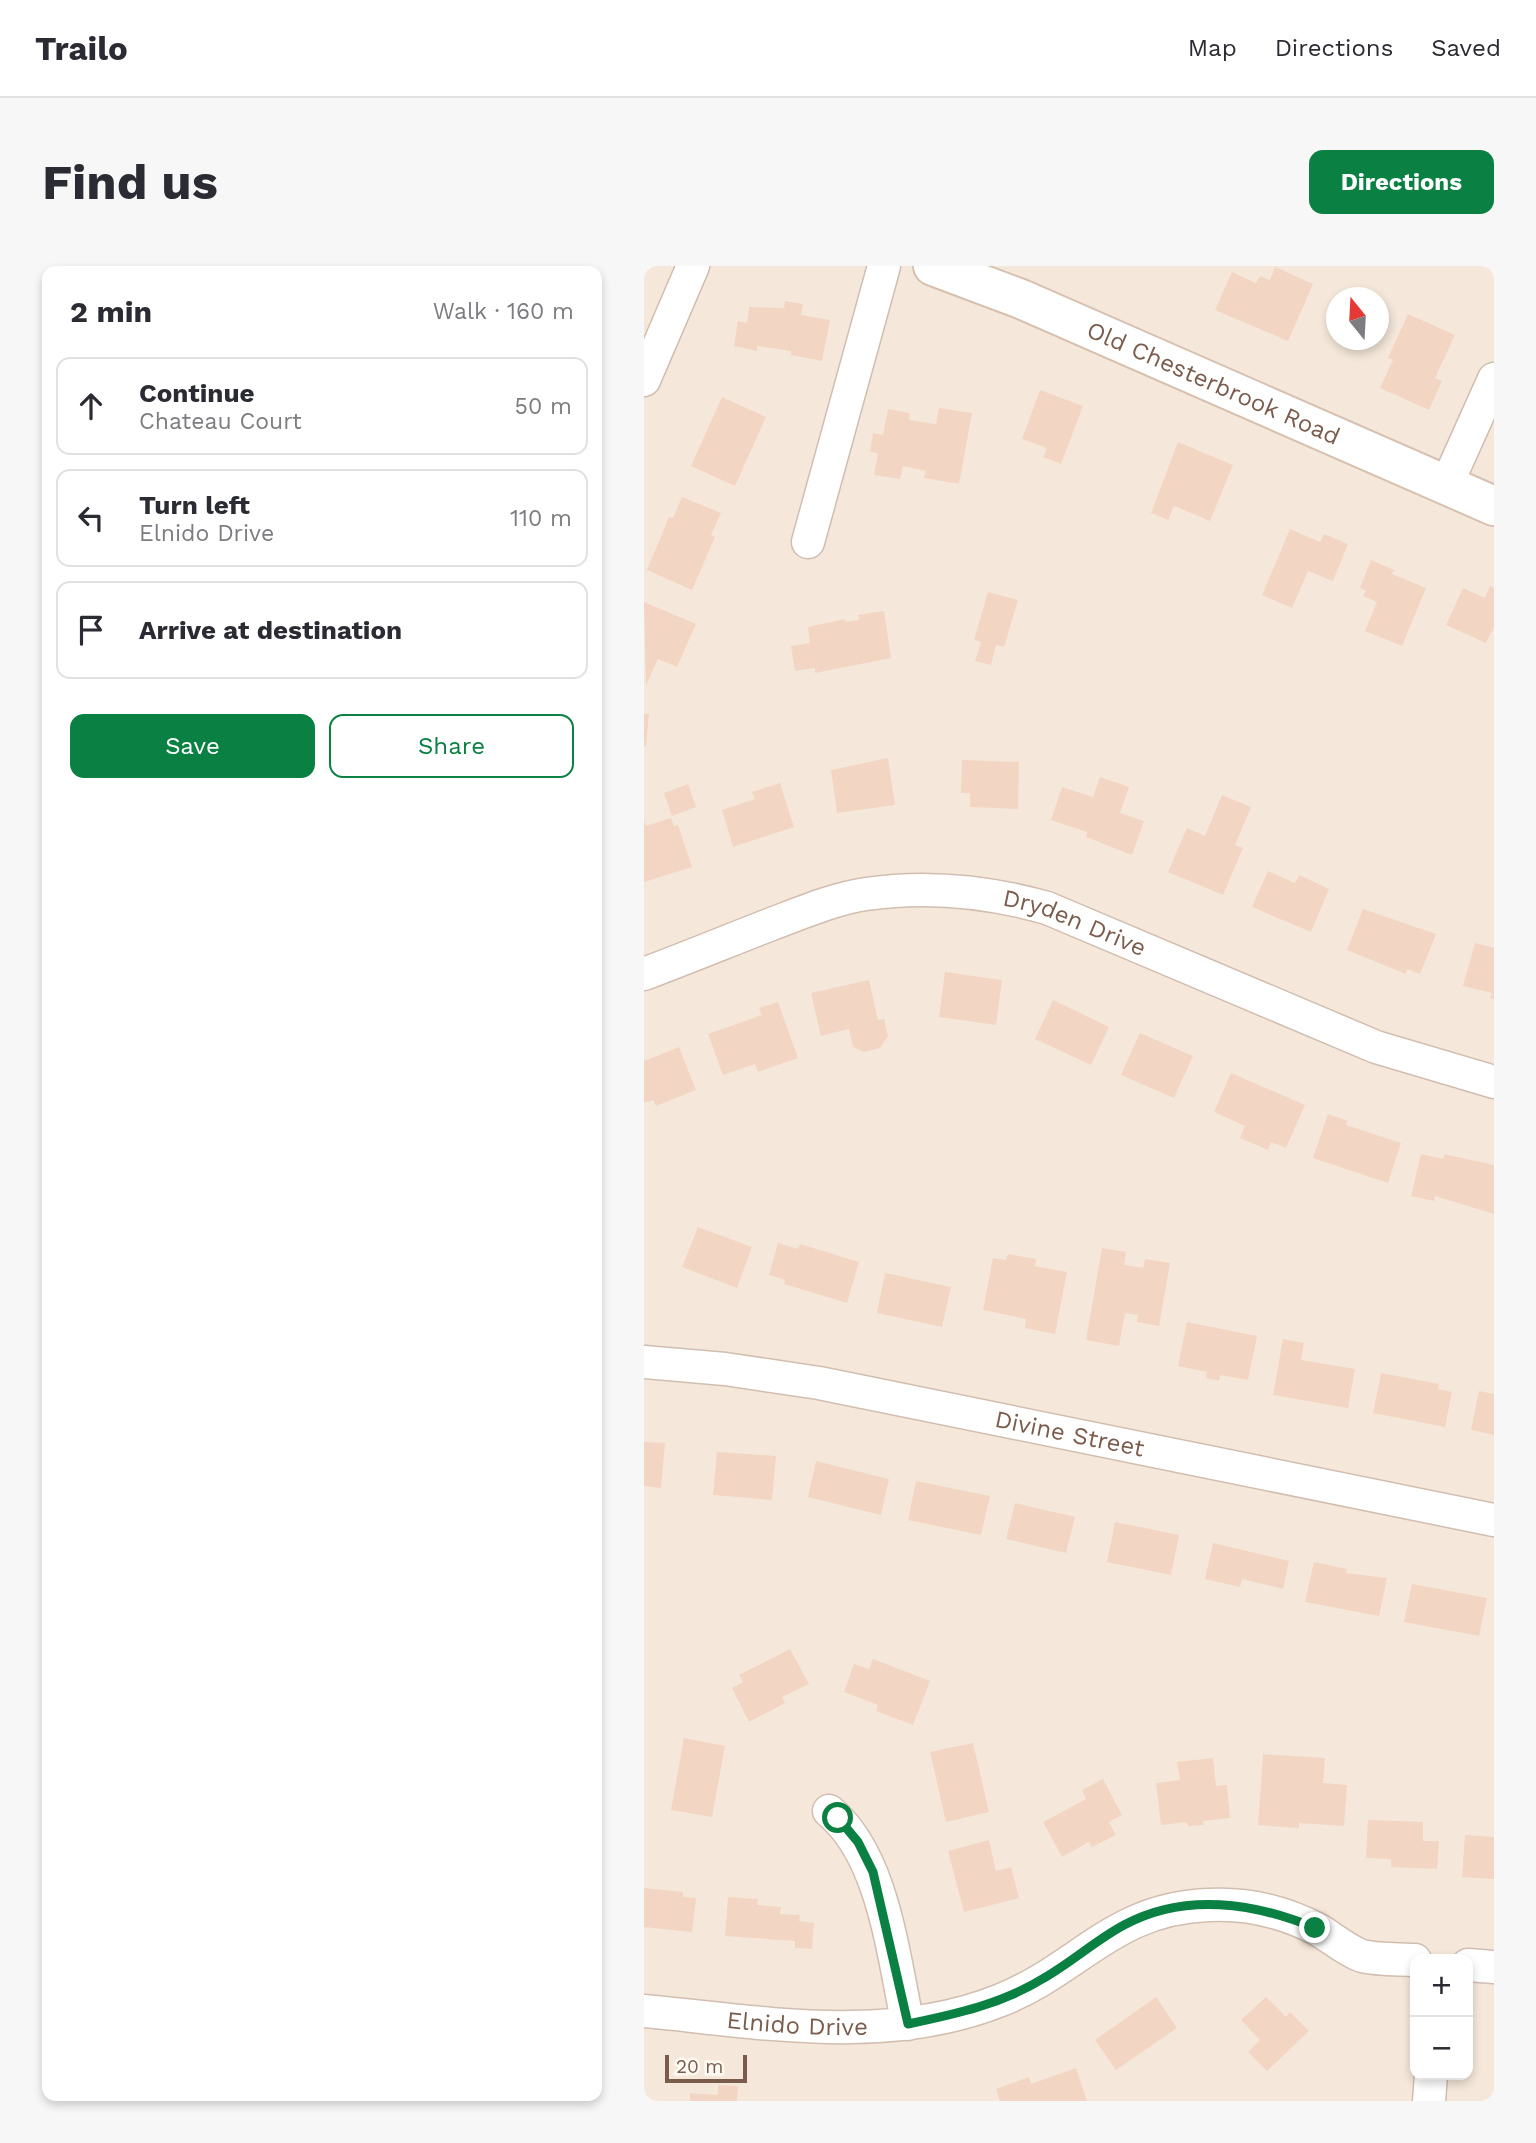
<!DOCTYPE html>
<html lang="en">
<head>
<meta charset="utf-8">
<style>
	body { margin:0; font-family:"Work Sans",sans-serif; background:#f7f7f7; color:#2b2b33 }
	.controls { position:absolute; right:21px; bottom:21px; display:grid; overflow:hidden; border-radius:14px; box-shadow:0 4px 10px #0003 }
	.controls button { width:63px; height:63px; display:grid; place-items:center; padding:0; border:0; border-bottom:2px solid #e1e1e2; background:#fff; color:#2b2b33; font:35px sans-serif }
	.compass { position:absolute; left:682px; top:21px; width:63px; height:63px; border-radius:50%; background:#fff; box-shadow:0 4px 10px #0003; rotate:342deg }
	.scale { position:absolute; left:21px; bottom:18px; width:82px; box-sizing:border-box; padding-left:7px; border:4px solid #7a5c4d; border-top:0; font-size:19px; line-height:24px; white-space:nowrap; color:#7a5c4d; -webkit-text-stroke:5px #fffaf3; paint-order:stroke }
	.stop { position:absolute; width:21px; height:21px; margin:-16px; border:5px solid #0b8043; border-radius:50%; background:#fff }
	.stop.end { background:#0b8043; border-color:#fff; box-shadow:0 2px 7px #0008 }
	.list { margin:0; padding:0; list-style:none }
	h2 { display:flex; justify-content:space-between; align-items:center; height:91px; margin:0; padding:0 28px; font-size:30px }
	h2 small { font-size:23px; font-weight:400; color:#7c7c81 }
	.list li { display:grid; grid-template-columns:46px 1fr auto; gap:21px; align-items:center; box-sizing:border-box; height:98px; margin:0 14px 14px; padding:0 14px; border:2px solid #e1e1e2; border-radius:14px }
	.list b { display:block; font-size:26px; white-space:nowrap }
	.list p { margin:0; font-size:23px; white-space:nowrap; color:#7c7c81 }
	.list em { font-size:23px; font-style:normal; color:#7c7c81 }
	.actions { display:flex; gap:14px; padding:21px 28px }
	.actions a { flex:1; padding:16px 0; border:2px solid #0b8043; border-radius:14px; text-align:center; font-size:24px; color:#0b8043 }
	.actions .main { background:#0b8043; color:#fff }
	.icon { flex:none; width:38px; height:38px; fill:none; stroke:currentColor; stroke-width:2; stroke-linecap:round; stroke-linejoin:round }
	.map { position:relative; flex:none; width:850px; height:1835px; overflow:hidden; border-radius:14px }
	header { display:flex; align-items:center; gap:42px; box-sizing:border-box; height:98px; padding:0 35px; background:#fff; border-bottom:2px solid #e1e1e2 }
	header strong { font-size:33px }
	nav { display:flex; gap:38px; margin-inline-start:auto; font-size:24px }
	.intro { display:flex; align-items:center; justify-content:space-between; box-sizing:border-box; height:168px; padding:0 42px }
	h1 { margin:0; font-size:49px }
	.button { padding:18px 32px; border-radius:14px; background:#0b8043; color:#fff; font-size:24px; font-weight:700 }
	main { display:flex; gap:42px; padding:0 42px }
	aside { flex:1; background:#fff; border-radius:14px; box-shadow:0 4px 10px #0003 }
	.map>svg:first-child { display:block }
	.residential { fill:#f5e8da; fill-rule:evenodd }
	.building { fill:#f3d5c3 }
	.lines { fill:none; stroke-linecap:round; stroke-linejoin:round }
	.street-casing { stroke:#d1beb0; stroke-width:35 }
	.secondary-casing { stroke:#d6c0b0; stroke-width:42 }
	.street { stroke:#fff; stroke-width:32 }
	.secondary { stroke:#fff; stroke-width:38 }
	.route { stroke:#0b8043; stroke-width:9 }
	.labels { text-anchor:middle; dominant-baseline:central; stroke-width:6; stroke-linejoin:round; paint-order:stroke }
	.street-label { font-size:24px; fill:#7a5c4d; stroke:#fffaf3 }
</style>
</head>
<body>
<header>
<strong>Trailo</strong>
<nav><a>Map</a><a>Directions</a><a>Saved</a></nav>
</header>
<div class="intro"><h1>Find us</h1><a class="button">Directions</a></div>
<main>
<aside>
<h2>2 min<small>Walk · 160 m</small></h2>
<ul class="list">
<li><svg class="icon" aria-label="ahead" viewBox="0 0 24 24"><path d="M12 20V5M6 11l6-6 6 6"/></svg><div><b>Continue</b><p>Chateau Court</p></div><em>50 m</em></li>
<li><svg class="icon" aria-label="left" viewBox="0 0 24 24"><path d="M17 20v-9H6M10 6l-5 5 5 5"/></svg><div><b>Turn left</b><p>Elnido Drive</p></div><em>110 m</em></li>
<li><svg class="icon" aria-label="arrive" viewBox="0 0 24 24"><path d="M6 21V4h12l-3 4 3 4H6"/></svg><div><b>Arrive at destination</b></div></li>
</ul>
<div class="actions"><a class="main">Save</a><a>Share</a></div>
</aside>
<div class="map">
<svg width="850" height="1835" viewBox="0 0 850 1835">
	<rect width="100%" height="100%" fill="#fdf6ec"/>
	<!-- residential -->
	<path class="residential" d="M0,0H850V1835H0ZM692,32H734V74H692ZM771,1693H824V1809H771Z"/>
	<!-- building -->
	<path class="building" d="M631,1L669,18L644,75L571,44L588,6L612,17L616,10L626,14Z
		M141,35L159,38L157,49L186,54L178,95L147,89V85L113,80V85L90,80L94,55L103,57L105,41L140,42Z
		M764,48L811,69L791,112L798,115L785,144L736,122L749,94L744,92Z
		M396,124L439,140L417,198L399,191L403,182L378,173Z
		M78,131L122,151L91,220L47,200Z
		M295,142L328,147L315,218L280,212L282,205L259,200L256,213L230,209L234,187L226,186L229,167L239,169L244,143L266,147L265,154L292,158Z
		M534,176L589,199L566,255L530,240L524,254L507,247Z
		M38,231L77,247L67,269L71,271L48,324L3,304L25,251L29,252Z
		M646,263L676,276L680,268L704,278L689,315L664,305L648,342L618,329Z
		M727,294L750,304L748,308L782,322L758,380L721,365L733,336L719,330L722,325L716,322Z
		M846,320L850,322V361L842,377L802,359L819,322L841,332Z
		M344,326L374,334L360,381L352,379L347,399L331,395L337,376L330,374Z
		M0,336L52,358L33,401L14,393L2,419Z
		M240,345L247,392L171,407V402L151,405L147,380L166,377L164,361L201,353V356L215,354L214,349Z
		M0,448H5L2,480H0Z
		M244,492L251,539L193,547L187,504Z
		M318,494L375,496L374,543L326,541V527H317Z
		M456,511L485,521L476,547L500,555L488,589L442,571L443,566L407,554L418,521L449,531Z
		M136,517L150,561L89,581L78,544L111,533L108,526Z
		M44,518L52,541L28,550L20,527Z
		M578,529L607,541L591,579L599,582L579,629L524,606L543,562L561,570Z
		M27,552L30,560L34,559L48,601L0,616V554L2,560Z
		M624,605L651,617L655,609L685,623L667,666L608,641Z
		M719,643L792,668L776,708L763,703L762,708L703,684Z
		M831,677L850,682V733L846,732L848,727L819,720Z
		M301,706L358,714L352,759L295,751Z
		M225,714L234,754L240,753L244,770L236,782L220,786L209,781L205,763L177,770L167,727Z
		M409,734L465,761L447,799L391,773Z
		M134,736L154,792L114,806L111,798L79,809L64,768L118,749L115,742Z
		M496,767L549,790L530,832L477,809Z
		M35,781L52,824L12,840L9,834L0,837V795Z
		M587,807L661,839L642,882L627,876L624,884L596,872L601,860L570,846Z
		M684,848L704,855L702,859L757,877L744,917L669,892Z
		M777,888L800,893V888L850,899V948L791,930L790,935L767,930Z
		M54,961L108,981L93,1022L38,1001Z
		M134,977L154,983L156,978L215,996L203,1037L140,1018L141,1014L125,1009Z
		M458,982L482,986L480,999L499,1002L501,993L526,997L515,1060L493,1056L494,1049L481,1047L475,1080L442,1074Z
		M364,988L392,993L391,1000L423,1006L411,1068L381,1062L382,1053L339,1044L349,992L362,994Z
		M241,1007L307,1021L298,1061L233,1047Z
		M543,1056L613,1070L604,1114L576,1109L575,1115L562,1112L563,1106L534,1100Z
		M639,1073L660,1077L657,1094L711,1103L704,1142L629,1129Z
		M737,1107L795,1118L794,1123L808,1126L801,1161L729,1147Z
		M835,1125L850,1128V1169L827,1164Z
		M0,1176L21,1177L17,1222L0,1220Z
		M73,1186L132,1190L128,1234L69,1229Z
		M172,1195L245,1213L237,1249L164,1231Z
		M272,1215L346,1230L337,1269L264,1254Z
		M371,1237L431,1251L422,1287L362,1273Z
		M471,1256L535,1269L527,1309L463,1296Z
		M569,1277L645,1295L639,1323L598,1313L596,1321L561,1313Z
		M670,1296L703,1303L702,1307L743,1312L735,1350L661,1336Z
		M768,1318L843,1332L835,1370L760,1356Z
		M146,1383L165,1418L138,1431L141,1437L105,1456L88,1422L99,1416L95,1409Z
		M229,1393L286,1415L269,1459L232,1445L234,1439L200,1426L210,1398L225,1403Z
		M40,1472L81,1480L68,1551L27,1544Z
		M329,1477L345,1546L302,1556L286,1486Z
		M619,1488L681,1492L679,1517L703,1519L700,1560L655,1557V1562L614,1559Z
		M569,1492L572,1520L583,1519L586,1552L559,1555L560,1559L544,1560L543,1556L517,1559L512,1517L536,1514L533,1496Z
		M459,1513L478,1549L465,1556L472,1569L448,1581L445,1576L418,1591L399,1556L442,1533L438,1524Z
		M724,1554L779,1556V1575H795L793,1603L747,1601V1593L722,1592Z
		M821,1569L850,1571V1613L818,1611Z
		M345,1574L352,1605L367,1601L375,1632L320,1646L304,1585Z
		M0,1622L39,1626V1631L52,1632L48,1666L0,1661Z
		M84,1631L114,1633L113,1639L137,1641L136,1648L156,1649L155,1655L170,1657L168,1683L151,1682V1675L81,1670Z
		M512,1731L533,1762L472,1804L451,1774Z
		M622,1731L642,1751L646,1746L665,1765L623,1805L604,1786L616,1774L597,1754Z
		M432,1802L443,1835H356L352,1823L385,1811L387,1818Z
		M74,1819L94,1820L93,1835H46V1827L74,1829Z"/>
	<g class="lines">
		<!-- street casing -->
		<g class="street-casing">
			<g id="street">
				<path d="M0,114L49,0"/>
				<path d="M802,220L850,113"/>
				<path d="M164,276L240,0"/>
				<path id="s1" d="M0,708C42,692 84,675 125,659C157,647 189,633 222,628C284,619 343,625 403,642L732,781L850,816"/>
				<path id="s2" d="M0,1096L81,1103L175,1117L850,1254"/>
				<path d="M185,1545C240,1590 249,1691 264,1758"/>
				<path d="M824,1699L850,1701"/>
				<path id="s3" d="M0,1745C117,1756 243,1780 357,1734C435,1703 470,1642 565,1639C603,1637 640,1646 673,1663C687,1671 703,1685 718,1690C734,1694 755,1693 771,1694"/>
				<path d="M785,1835L787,1809"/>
			</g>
		</g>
		<!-- secondary casing -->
		<g class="secondary-casing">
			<g id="secondary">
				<path id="s4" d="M289,0L377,33L850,240"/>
			</g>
		</g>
		<!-- street -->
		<use href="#street" class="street"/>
		<!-- secondary -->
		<use href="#secondary" class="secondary"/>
	</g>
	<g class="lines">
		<!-- route -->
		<path class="route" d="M194,1552L214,1576L229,1606L264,1758C312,1748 358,1738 400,1712C428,1696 452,1674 480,1659C541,1626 611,1637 671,1662"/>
	</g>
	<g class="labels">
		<!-- street labels -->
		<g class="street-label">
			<text stroke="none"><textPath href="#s4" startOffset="304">Old Chesterbrook Road</textPath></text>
			<text stroke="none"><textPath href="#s1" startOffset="450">Dryden Drive</textPath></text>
			<text stroke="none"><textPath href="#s2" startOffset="432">Divine Street</textPath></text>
			<text stroke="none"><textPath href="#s3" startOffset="154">Elnido Drive</textPath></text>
		</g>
	</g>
</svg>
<div class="controls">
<button>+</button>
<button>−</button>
</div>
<svg class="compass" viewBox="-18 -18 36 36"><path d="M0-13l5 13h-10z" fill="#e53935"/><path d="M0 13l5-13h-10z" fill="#7c7c81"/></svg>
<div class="scale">20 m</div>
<div class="stop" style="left:194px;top:1552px"></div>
<div class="stop end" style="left:671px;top:1662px"></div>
</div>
</main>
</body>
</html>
